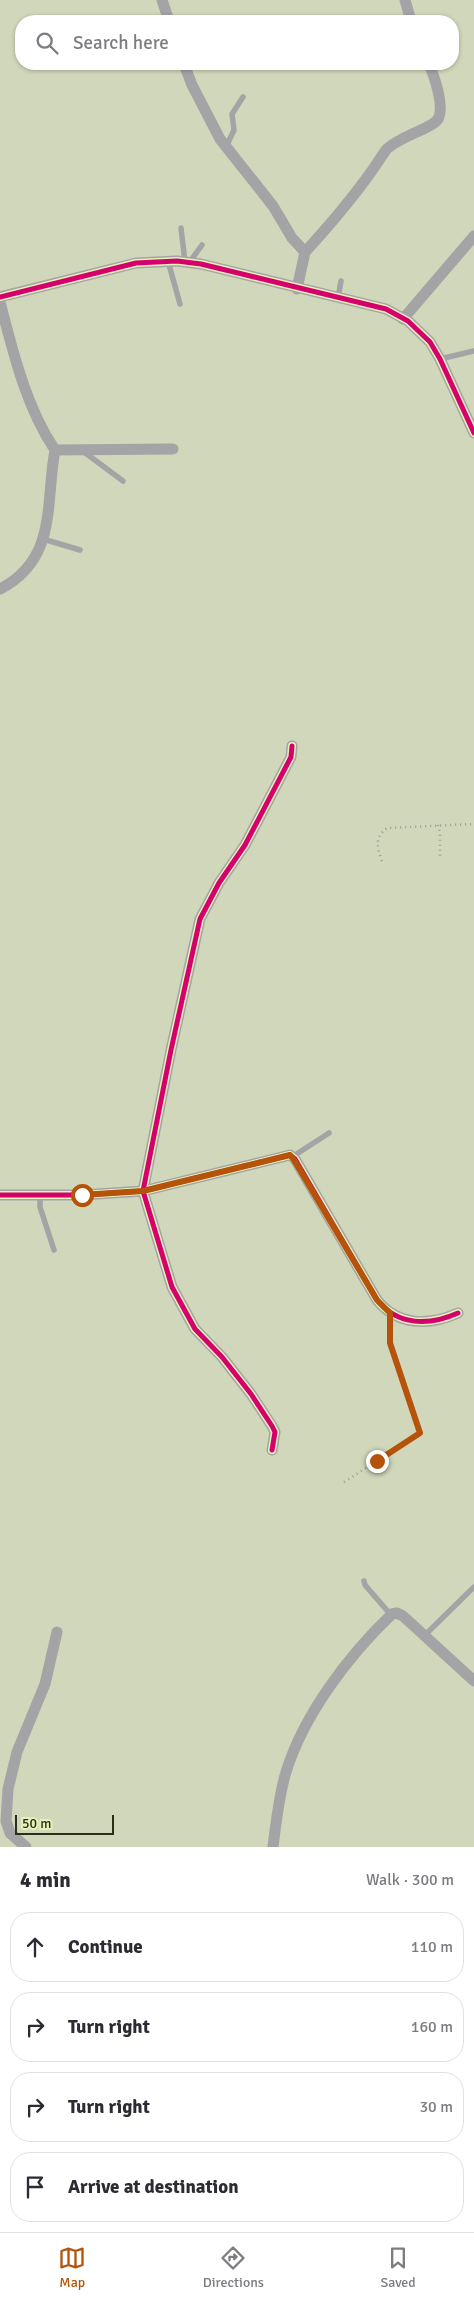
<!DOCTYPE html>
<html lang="en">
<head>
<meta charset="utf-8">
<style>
	body { margin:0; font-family:Signika,sans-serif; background:#f7f7f7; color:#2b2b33 }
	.scale { position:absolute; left:15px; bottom:12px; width:99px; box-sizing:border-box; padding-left:5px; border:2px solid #2b2f1a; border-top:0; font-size:14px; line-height:18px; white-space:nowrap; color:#2b2f1a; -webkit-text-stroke:4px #e6f1b9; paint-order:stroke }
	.stop { position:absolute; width:15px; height:15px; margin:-11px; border:4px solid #b45309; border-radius:50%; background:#fff }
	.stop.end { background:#b45309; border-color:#fff; box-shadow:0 1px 5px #0008 }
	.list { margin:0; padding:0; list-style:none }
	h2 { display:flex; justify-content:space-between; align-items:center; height:65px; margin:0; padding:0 20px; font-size:21px }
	h2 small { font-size:16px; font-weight:400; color:#7c7c81 }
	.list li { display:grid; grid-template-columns:32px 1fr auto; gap:15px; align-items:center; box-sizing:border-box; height:70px; margin:0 10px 10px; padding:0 10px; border:1px solid #e1e1e2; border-radius:20px }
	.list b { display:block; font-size:19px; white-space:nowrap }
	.list em { font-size:16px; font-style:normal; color:#7c7c81 }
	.icon { flex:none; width:28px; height:28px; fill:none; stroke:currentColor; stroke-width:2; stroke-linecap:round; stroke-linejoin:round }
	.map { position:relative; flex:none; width:474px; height:1847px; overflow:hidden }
	.search { position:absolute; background:#fff; box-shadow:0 1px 4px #0004; left:15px; right:15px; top:15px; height:55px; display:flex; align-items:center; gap:12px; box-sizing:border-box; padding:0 18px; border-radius:20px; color:#7c7c81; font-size:19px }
	.sheet { height:385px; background:#fff }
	nav { display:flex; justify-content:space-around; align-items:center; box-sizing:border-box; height:70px; border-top:1px solid #e1e1e2; background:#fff; font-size:14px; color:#7c7c81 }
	nav a { display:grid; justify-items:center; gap:2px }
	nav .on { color:#b45309 }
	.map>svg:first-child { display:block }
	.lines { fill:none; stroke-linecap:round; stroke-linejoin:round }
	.path { stroke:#9c9d98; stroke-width:2.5; stroke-dasharray:1 4; stroke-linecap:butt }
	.service { stroke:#a4a3a6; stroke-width:5.5 }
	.minor { stroke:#a4a3a6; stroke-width:11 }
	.cycleway-casing { stroke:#e6f1b9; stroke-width:8 }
	.cycleway { stroke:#d6006c; stroke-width:5 }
	.route { stroke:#b45309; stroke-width:6 }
</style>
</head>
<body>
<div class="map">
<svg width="474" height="1847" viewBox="0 0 474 1847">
	<rect width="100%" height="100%" fill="#d1d7ba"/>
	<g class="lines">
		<!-- path -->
		<path class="path" d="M438,825L440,833V859
			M382,861C377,847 374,838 387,828L474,824
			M344,1482L420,1433L389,1343V1324"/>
		<!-- service -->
		<path class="service" d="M226,147L234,130L232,114L243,97
			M181,228L185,262
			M168,261L180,304
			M189,263L202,245
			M338,298L341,281
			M440,359L474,351
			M84,452L123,481
			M43,539L80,550
			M292,1157L329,1133
			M40,1195V1207L54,1250
			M364,1581L365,1585L391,1615
			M425,1635L474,1587"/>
		<!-- minor -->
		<path class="minor" d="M162,0L169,21
			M405,0L411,21
			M184,64L192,85L220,139L273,206L292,238L305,252L297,289
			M305,252C328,227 351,200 371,172C376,165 381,157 386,150C398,137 433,128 438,119C445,106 434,76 429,64
			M0,297L136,263L177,261L201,264L386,309L408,321L430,342L440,359L474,433
			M0,302C13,352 26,407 55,450C45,503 58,559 0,589
			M403,319L474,236
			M55,450L173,449
			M0,1195H82L143,1191L290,1155L295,1159L377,1300C398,1326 429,1326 458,1313
			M272,1450L275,1432L272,1426L251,1394L222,1357L195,1329L172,1287L143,1191L171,1050L200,919L219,883L245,845L291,757L292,746
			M26,1847L10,1833L6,1821L8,1789L17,1752L45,1684L57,1632
			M273,1847C276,1822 279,1795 286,1772C304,1714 349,1655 392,1614L397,1613L403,1616L474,1681"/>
		<!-- cycleway casing -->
		<g class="cycleway-casing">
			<path id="cycleway" d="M0,297L136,263L177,261L201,264L386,309L408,321L430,342L440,359L474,433
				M0,1195H82L143,1191L290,1155L295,1159L377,1300C398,1326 429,1326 458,1313
				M272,1450L275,1432L272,1426L251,1394L222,1357L195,1329L172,1287L143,1191L171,1050L200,919L219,883L245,845L291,757L292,746"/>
		</g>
		<!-- cycleway -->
		<use href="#cycleway" class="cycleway"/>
	</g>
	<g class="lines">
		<!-- route -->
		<path class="route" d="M82,1195L143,1191L290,1155L294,1160L377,1300L390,1313V1343L420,1433L377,1461"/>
	</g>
</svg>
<div class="scale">50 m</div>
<div class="stop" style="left:82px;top:1195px"></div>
<div class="stop end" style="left:377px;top:1461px"></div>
<div class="search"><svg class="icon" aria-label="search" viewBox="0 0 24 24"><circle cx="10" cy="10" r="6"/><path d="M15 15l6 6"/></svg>Search here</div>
</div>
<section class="sheet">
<h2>4 min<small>Walk · 300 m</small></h2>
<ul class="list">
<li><svg class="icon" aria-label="ahead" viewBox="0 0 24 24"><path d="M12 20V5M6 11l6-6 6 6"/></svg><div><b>Continue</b></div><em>110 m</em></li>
<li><svg class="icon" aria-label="right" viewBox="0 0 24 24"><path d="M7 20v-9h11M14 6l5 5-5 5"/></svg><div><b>Turn right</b></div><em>160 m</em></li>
<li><svg class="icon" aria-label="right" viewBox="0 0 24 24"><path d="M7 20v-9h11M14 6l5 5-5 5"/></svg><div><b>Turn right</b></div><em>30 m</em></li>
<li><svg class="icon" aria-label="arrive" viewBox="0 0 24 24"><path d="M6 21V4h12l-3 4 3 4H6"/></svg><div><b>Arrive at destination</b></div></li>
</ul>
</section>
<nav>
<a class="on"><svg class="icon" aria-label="map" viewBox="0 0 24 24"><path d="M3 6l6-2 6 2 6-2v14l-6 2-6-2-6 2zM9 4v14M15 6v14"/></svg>Map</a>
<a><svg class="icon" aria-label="directions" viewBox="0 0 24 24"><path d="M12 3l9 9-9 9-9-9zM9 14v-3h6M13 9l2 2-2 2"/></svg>Directions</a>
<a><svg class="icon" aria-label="saved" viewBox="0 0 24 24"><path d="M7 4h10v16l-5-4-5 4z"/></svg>Saved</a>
</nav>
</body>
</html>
